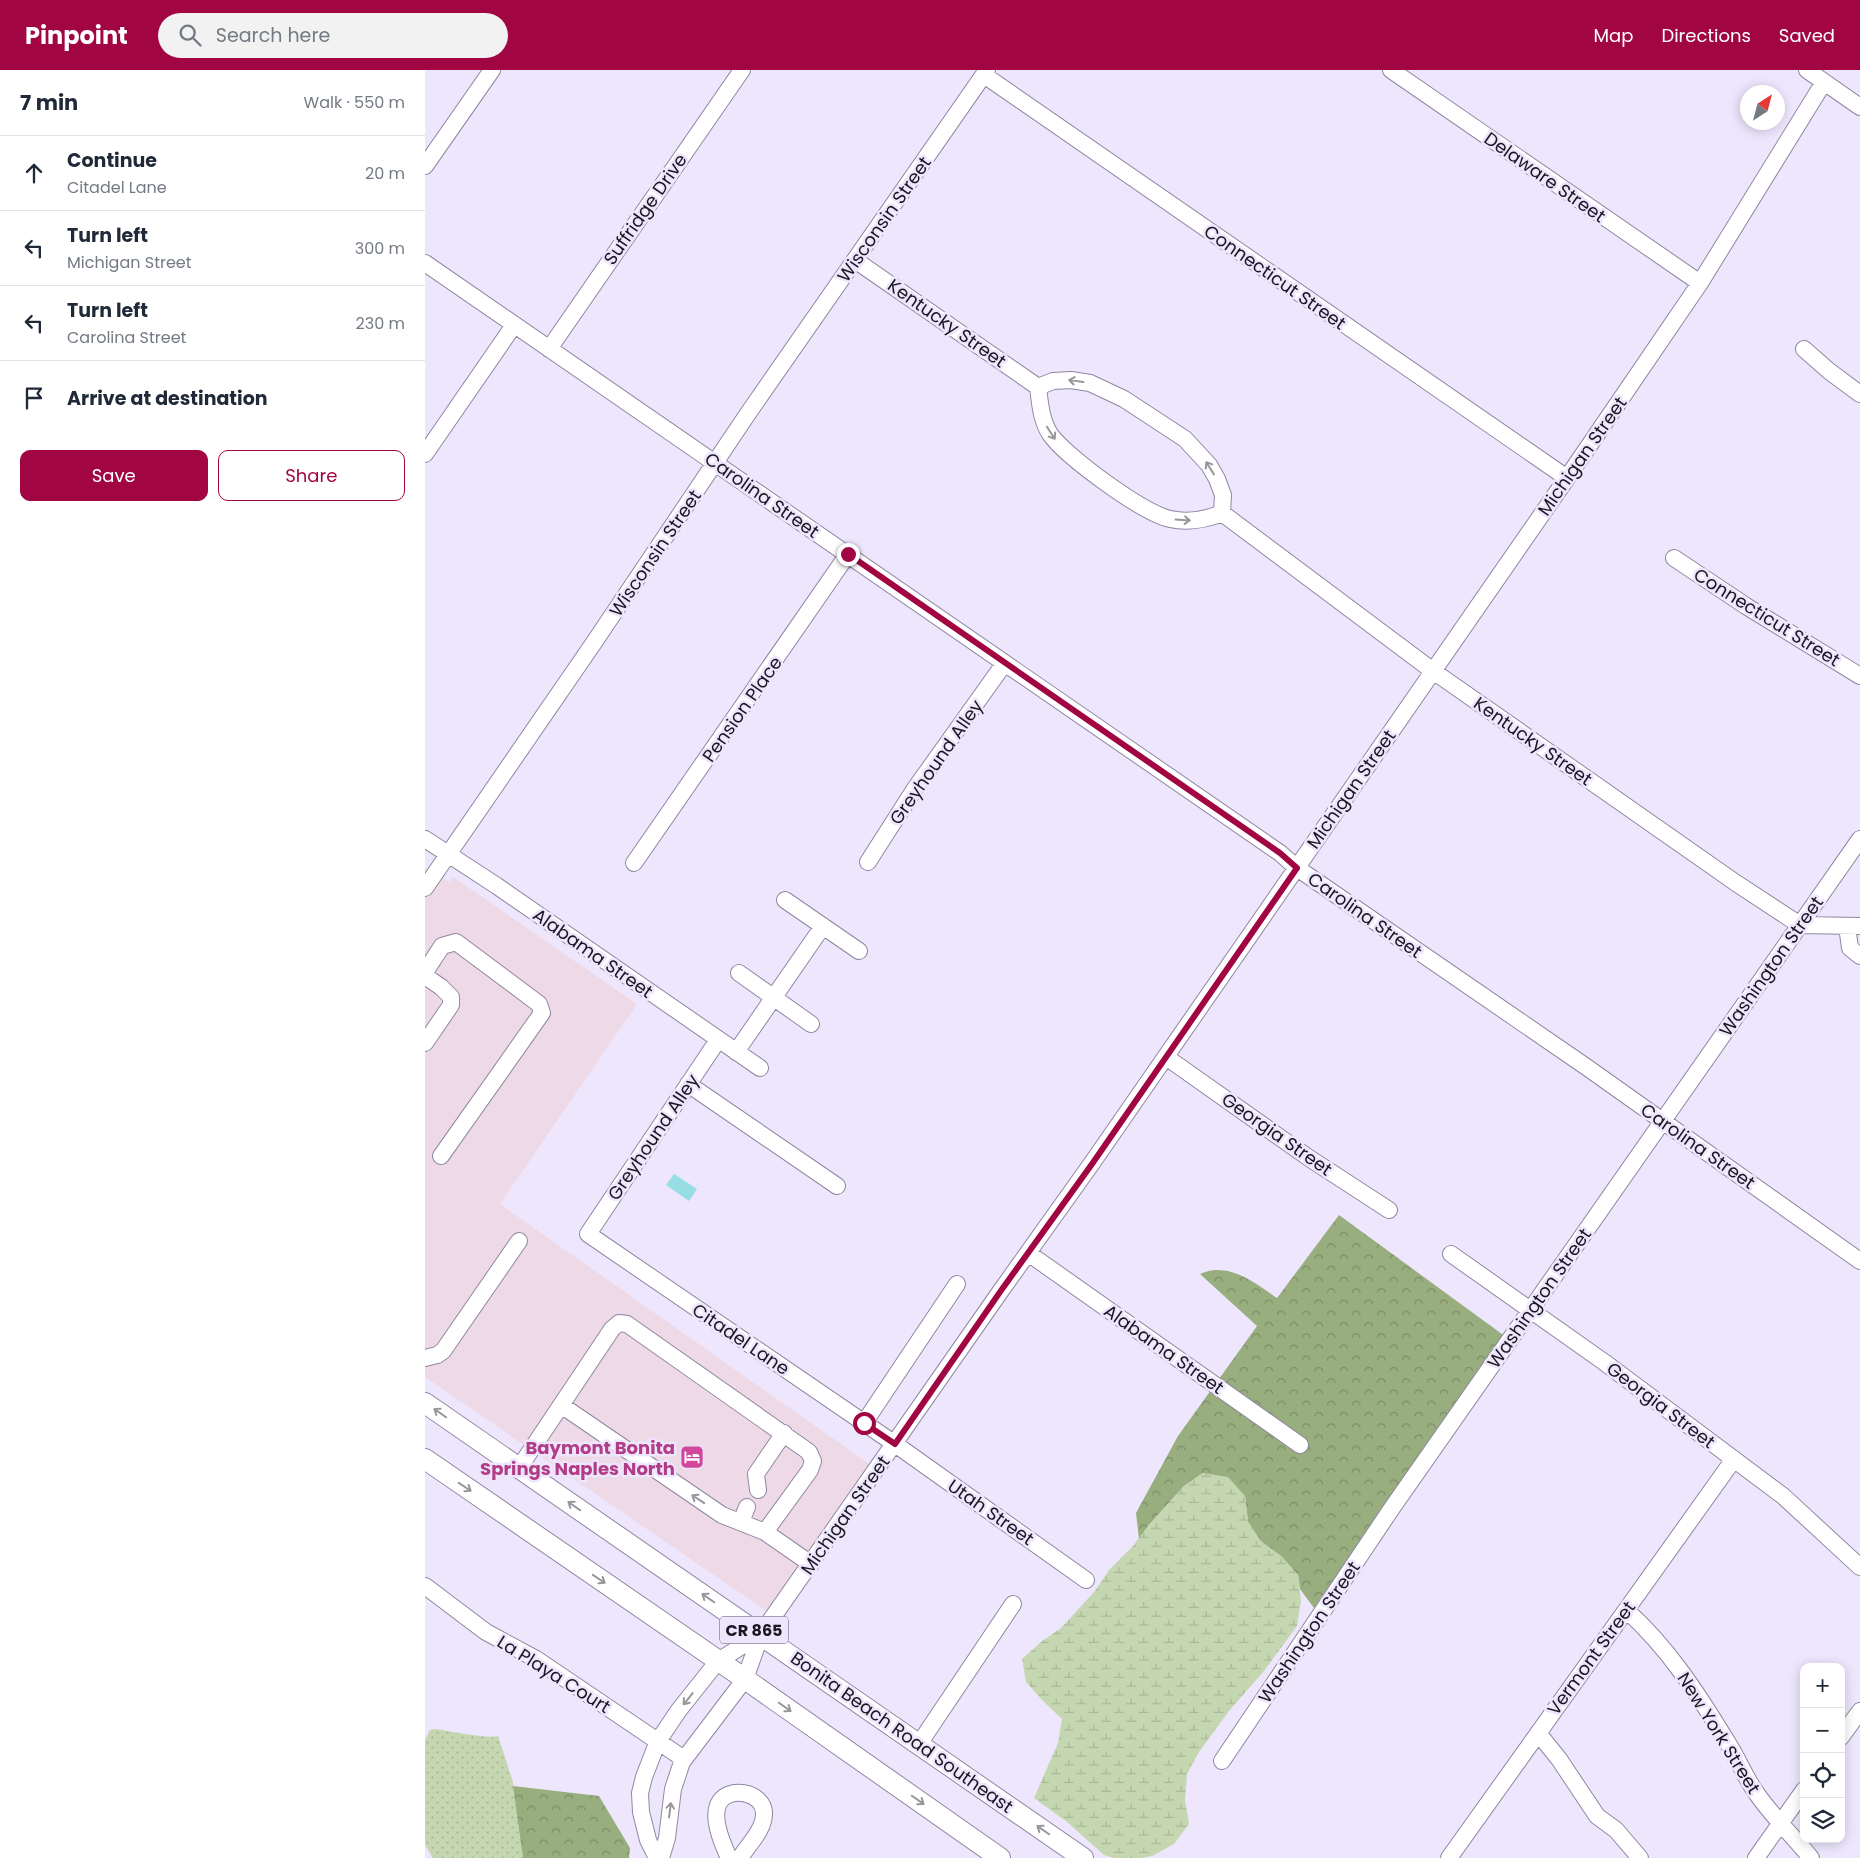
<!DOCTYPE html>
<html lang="en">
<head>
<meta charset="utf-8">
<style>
	body { margin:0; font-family:Poppins,sans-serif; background:#f2f2f3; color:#1f2937 }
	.controls { position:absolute; right:15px; bottom:15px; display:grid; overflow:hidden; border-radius:10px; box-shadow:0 2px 12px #0003 }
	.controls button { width:45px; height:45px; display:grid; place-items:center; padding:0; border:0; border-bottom:1px solid #e0e1e3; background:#fff; color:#1f2937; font:25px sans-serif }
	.compass { position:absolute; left:1315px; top:15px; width:45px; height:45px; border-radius:50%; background:#fff; box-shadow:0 2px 12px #0003; rotate:36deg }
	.stop { position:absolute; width:15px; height:15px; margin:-11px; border:4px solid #a20642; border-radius:50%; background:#fff }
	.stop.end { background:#a20642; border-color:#fff; box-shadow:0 1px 5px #0008 }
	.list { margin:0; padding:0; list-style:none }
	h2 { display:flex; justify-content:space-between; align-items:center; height:65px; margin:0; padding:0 20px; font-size:21px }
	h2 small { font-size:16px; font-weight:400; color:#747a83 }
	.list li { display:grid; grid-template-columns:32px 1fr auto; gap:15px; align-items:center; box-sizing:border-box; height:75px; padding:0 20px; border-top:1px solid #e0e1e3 }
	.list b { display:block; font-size:19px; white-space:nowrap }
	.list p { margin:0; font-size:16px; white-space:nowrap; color:#747a83 }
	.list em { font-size:16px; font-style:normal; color:#747a83 }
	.actions { display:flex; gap:10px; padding:15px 20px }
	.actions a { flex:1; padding:11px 0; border:1px solid #a20642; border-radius:10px; text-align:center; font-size:18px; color:#a20642 }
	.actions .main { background:#a20642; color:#fff }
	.icon { flex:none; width:28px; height:28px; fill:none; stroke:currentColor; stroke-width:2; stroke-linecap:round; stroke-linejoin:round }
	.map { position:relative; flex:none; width:1435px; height:1788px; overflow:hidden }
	header { display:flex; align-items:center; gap:30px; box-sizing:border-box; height:70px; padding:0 25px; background:#a20642; color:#fff }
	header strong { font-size:24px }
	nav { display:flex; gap:28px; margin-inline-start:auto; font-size:18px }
	.search { width:350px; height:45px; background:#f2f2f3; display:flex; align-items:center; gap:12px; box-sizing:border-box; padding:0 18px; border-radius:28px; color:#747a83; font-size:19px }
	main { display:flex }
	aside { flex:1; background:#fff }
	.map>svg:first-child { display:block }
	.commercial { fill:#eed9e7 }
	.grass { fill:url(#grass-dots) }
	.forest { fill:url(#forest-crowns) }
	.wetland { fill:url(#wetland-marsh) }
	.water { fill:#97dde4 }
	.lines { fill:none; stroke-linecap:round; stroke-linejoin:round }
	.minor-casing { stroke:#8f87a1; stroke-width:18 }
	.major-casing { stroke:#8f87a1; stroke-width:22 }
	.minor { stroke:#fff; stroke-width:16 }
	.major { stroke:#fff; stroke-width:20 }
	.oneway { stroke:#98969b }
	.route { stroke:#a20642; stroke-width:6 }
	.labels { text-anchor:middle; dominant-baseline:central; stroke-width:5; stroke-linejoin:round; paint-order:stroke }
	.shield { fill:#ede6fd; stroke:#595462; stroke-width:1 }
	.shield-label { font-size:16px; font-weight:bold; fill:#1a1620 }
	.street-label { font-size:18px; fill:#1a1620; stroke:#ede6fd }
	.hotel-label { font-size:18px; font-weight:bold; fill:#b23c85; stroke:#ede6fd; text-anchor:end }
</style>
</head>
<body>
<header>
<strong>Pinpoint</strong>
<div class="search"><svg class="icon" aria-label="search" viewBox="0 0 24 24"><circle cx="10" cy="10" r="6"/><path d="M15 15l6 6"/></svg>Search here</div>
<nav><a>Map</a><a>Directions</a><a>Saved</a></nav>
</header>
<main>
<aside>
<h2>7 min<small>Walk · 550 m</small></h2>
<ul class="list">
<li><svg class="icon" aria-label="ahead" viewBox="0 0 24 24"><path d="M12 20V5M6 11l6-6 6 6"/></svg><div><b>Continue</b><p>Citadel Lane</p></div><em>20 m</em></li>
<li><svg class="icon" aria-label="left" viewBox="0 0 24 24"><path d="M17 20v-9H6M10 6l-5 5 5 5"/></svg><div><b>Turn left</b><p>Michigan Street</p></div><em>300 m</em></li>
<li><svg class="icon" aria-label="left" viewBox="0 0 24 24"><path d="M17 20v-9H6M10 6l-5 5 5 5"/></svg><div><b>Turn left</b><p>Carolina Street</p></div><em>230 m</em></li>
<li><svg class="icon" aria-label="arrive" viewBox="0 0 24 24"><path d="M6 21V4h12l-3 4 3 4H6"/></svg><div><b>Arrive at destination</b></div></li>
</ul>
<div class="actions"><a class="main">Save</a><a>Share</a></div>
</aside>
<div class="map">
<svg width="1435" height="1788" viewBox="0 0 1435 1788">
	<defs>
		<pattern id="grass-dots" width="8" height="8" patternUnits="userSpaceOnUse" patternTransform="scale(1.25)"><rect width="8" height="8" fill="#c5d7b1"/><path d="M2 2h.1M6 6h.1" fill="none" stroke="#a9b898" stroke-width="1.8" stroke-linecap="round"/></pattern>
		<pattern id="forest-crowns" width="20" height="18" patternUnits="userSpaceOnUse" patternTransform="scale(1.25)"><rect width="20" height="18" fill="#98ae7e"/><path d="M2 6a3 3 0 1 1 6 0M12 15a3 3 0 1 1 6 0" fill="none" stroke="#7b8d67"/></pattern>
		<pattern id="wetland-marsh" width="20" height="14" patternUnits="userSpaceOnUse" patternTransform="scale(1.25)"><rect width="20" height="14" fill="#c5d7b1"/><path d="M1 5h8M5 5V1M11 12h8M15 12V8" fill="none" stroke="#a9b898"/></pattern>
	</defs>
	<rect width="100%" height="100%" fill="#ede6fd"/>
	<!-- commercial -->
	<path class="commercial" d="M0,798L24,812L28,807L212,934L75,1134L457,1403L356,1551L0,1307Z"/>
	<!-- grass -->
	<path class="grass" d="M10,1659C24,1661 63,1669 73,1666L88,1712L98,1788H8L0,1775V1670L5,1660Z"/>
	<!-- forest -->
	<path class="forest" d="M914,1145L1081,1267L889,1538L875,1519L873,1505L856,1486L836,1472L823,1452L820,1426L778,1403L759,1416L723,1456L714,1469L711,1443L753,1366L832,1256L775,1204C803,1191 830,1213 852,1228Z
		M88,1716L174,1726L205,1778L204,1788H98Z"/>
	<!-- wetland -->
	<path class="wetland" d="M778,1403L803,1407L820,1426L823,1452L836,1471L856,1486L873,1505L876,1531L872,1556L839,1601L804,1641L774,1682L762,1704L760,1730L764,1754L749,1774L727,1786L717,1788H689L679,1785L642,1752L609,1728L633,1673L637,1649L618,1631L601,1612L597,1589L616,1572L636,1558L670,1521L684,1500L708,1476L723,1456L759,1416Z"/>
	<!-- water -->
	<path class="water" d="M249,1104L272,1119L264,1131L241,1115Z"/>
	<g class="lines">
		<!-- minor casing -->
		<g class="minor-casing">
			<path id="minor" d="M966,0L1275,213
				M1382,0L1435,37
				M559,5L1142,408
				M0,96L67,0
				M430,190L613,317C615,333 616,350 625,364C641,387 718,443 745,449C764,453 780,450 797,443
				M0,193L855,783L872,798L1160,996L1435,1191
				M124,279L317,0
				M1379,279L1404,301L1435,324
				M613,317L628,311L646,310L665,313L699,329L760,369L784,395L792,409L798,425L797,443
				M0,384L89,255
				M797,443L1008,601L1311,813L1375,855L1435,856
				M1249,488L1321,536L1435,606
				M0,769L72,816L335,998
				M443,792L489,720L579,594
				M209,793L423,484
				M0,818L168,574L324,342L562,0
				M360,830L434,881
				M1422,856L1425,878L1435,886
				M0,902L17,876L31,872L114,934L117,943L16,1086
				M314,903L386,954
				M0,906L16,917L26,927V935L0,973
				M293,970L163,1164L470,1374L661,1510
				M311,982L398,856
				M741,987L884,1088L964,1140
				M263,1014L412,1116
				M603,1183L875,1375
				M1026,1184L1179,1292L1358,1426L1435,1497
				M0,1288L12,1285L18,1281L94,1171
				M136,1335L297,1445L340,1462
				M439,1353L532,1214
				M94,1398L187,1259L194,1253L202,1254L384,1382L388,1391L385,1400L340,1462L386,1494
				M333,1420L331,1404L359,1363
				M316,1452L322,1437
				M0,1516L61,1562L111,1589L259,1689
				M1201,1540C1243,1577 1275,1627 1304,1675C1314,1691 1321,1709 1332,1724C1348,1747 1368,1766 1386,1788
				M336,1564L575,1222L667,1093L1142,408L1275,213L1399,12
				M1113,1663L1134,1689L1172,1746L1191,1760L1215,1788
				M1416,1667L1435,1641
				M494,1674L588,1534
				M797,1691L967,1438L1435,769
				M232,1788L223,1770L216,1742L215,1723L219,1707L233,1671L254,1640L293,1591L336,1564L320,1609L257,1692L248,1719L242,1768L236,1788
				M304,1788C298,1775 287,1750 293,1735C302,1714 340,1722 339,1744C339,1760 323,1775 315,1788
				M1024,1788L1309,1389
				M1331,1788L1379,1720"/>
		</g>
		<!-- major casing -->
		<g class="major-casing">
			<path id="major" d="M0,1333L658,1788
				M0,1389L320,1609L575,1788"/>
		</g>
		<!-- minor -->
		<use href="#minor" class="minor"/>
		<!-- major -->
		<use href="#major" class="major"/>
	</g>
	<!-- one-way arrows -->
	<defs><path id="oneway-shaft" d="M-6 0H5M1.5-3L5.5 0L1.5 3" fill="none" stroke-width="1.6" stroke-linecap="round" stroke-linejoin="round" transform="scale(1.25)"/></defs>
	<g class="oneway">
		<use href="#oneway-shaft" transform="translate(651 311) rotate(-172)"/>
		<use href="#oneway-shaft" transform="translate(626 363) rotate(57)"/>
		<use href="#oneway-shaft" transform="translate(785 398) rotate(-122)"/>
		<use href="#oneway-shaft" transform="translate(758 450) rotate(4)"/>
		<use href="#oneway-shaft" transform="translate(15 1343) rotate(-145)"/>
		<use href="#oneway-shaft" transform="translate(40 1417) rotate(34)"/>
		<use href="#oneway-shaft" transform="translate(273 1429) rotate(-146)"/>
		<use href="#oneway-shaft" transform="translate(149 1436) rotate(-145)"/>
		<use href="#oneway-shaft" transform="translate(174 1509) rotate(34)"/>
		<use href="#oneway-shaft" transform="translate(283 1528) rotate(-145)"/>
		<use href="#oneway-shaft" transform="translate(263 1629) rotate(129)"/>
		<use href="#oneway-shaft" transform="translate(360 1637) rotate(35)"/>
		<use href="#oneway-shaft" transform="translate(493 1730) rotate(35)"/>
		<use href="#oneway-shaft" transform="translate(245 1740) rotate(-83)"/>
		<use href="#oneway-shaft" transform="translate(618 1760) rotate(-145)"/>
	</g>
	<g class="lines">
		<!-- route -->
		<path class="route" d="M423,484L855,783L872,798L667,1094L575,1222L470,1374L439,1353"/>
	</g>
	<!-- icons -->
	<defs>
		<g id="hotel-square" transform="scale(1.25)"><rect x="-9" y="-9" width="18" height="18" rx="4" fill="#d1479c" stroke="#ede6fd"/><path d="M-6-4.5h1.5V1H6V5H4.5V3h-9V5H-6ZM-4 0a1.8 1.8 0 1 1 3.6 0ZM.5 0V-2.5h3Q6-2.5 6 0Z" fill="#fff"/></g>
	</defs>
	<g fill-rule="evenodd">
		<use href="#hotel-square" x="267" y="1387"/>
	</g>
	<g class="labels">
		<!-- shield labels -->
		<rect class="shield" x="295" y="1546.5" width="68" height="27" rx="4"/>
		<g class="shield-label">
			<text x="329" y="1560">CR 865</text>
		</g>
		<!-- street labels -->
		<g class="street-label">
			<text transform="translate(1120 107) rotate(35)">Delaware Street</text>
			<text transform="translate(220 139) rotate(-55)">Suffridge Drive</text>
			<text transform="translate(459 149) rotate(-55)">Wisconsin Street</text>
			<text transform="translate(850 207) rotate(35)">Connecticut Street</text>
			<text transform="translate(522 253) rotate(35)">Kentucky Street</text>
			<text transform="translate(1157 386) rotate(-55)">Michigan Street</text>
			<text transform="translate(337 425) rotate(35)">Carolina Street</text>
			<text transform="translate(230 483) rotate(-56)">Wisconsin Street</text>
			<text transform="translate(1342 547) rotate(32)">Connecticut Street</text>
			<text transform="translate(317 639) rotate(-55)">Pension Place</text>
			<text transform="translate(1108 671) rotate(35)">Kentucky Street</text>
			<text transform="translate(511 692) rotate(-55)">Greyhound Alley</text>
			<text transform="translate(926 719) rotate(-55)">Michigan Street</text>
			<text transform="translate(940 845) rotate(35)">Carolina Street</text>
			<text transform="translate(168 883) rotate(35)">Alabama Street</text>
			<text transform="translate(1346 896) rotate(-55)">Washington Street</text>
			<text transform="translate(852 1064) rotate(35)">Georgia Street</text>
			<text transform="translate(228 1067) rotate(-56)">Greyhound Alley</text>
			<text transform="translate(1273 1076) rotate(35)">Carolina Street</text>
			<text transform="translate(1114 1228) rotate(-55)">Washington Street</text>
			<text transform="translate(316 1269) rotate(34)">Citadel Lane</text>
			<text transform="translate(739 1279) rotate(35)">Alabama Street</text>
			<text transform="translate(1236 1335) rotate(37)">Georgia Street</text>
			<text transform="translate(566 1442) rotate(35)">Utah Street</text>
			<text transform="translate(420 1445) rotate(-55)">Michigan Street</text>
			<text transform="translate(884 1562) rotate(-56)">Washington Street</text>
			<text transform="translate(1166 1588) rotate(-54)">Vermont Street</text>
			<text transform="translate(129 1604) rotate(32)">La Playa Court</text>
			<text transform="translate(477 1662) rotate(35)">Bonita Beach Road Southeast</text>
			<text transform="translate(1294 1663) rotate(58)">New York Street</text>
		</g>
		<!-- hotel labels -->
		<g class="hotel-label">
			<text x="250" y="1377">Baymont Bonita<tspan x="250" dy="21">Springs Naples North</tspan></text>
		</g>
	</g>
</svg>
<div class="controls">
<button>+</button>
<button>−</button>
<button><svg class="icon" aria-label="locate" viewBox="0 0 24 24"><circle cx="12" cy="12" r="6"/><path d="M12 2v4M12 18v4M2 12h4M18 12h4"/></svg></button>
<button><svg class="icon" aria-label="layers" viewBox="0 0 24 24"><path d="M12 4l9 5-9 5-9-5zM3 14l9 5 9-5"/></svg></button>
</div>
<svg class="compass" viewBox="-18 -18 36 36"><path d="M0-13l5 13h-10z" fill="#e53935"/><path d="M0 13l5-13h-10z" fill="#747a83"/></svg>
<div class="stop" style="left:439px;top:1353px"></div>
<div class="stop end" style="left:423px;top:484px"></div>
</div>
</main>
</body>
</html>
